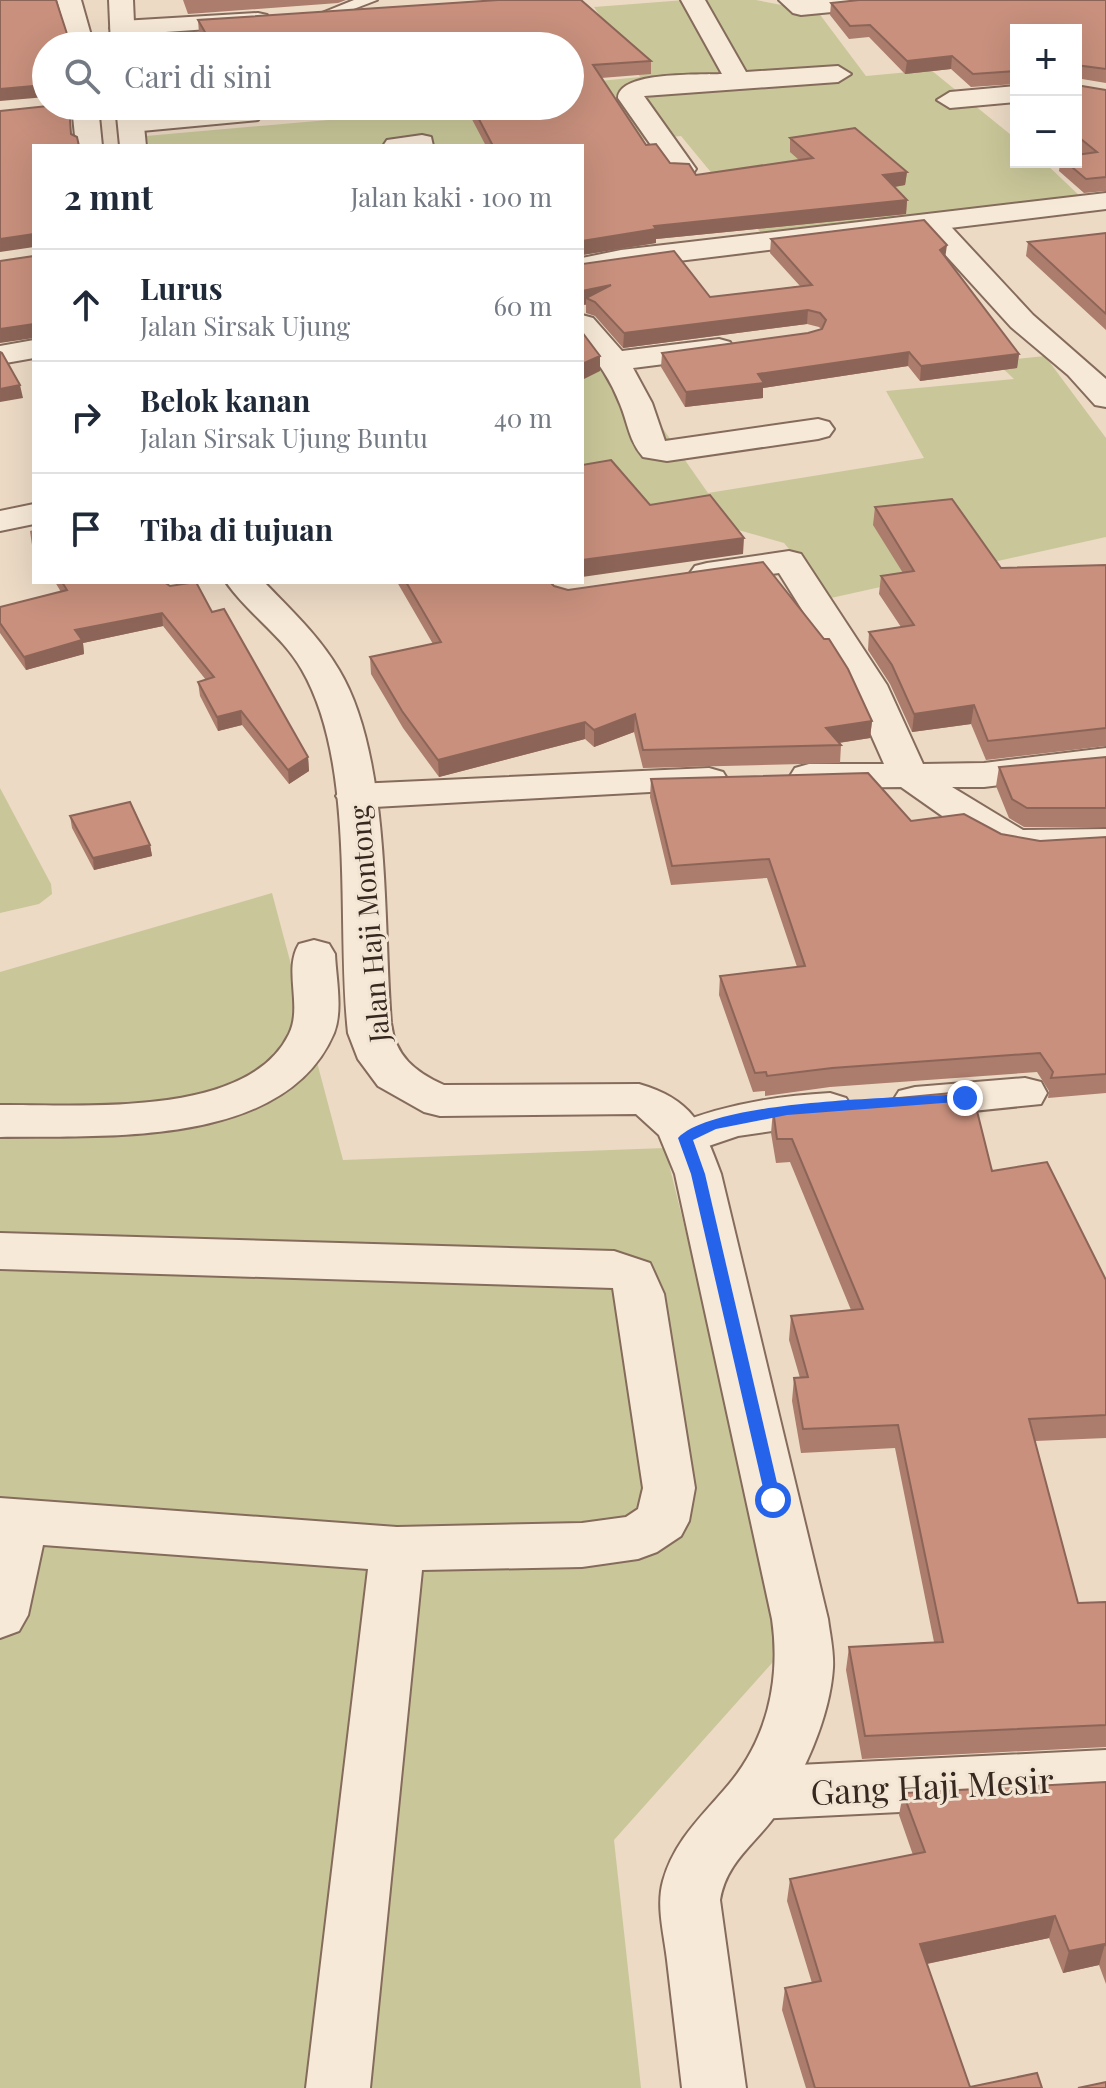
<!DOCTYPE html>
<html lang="id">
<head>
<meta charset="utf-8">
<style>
	body { margin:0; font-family:"Playfair Display",serif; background:#f2f2f3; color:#1f2937 }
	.controls { position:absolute; right:24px; top:24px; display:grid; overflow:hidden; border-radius:0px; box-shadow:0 8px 32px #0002 }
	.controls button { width:72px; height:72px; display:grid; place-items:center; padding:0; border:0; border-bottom:2px solid #e0e1e3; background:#fff; color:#1f2937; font:40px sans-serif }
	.stop { position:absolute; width:24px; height:24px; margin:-18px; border:6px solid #2563eb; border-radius:50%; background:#fff }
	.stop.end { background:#2563eb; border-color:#fff; box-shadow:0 2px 8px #0008 }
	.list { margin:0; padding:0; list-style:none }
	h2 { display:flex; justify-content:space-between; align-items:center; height:104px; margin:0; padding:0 32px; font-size:34px }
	h2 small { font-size:26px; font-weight:400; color:#747a83 }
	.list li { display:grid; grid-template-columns:52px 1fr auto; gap:24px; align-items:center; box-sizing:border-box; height:112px; padding:0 32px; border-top:2px solid #e0e1e3 }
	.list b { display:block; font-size:30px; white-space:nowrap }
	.list p { margin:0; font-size:26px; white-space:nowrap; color:#747a83 }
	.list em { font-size:26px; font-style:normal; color:#747a83 }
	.icon { flex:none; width:44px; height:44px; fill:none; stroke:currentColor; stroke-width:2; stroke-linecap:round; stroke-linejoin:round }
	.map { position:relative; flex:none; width:1106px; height:2088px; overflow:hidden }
	.search { position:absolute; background:#fff; box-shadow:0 8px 32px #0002; left:32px; top:32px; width:552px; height:88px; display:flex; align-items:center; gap:20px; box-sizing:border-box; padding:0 28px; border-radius:44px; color:#747a83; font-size:30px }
	.panel { position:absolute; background:#fff; box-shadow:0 8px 32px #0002; left:32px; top:144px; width:552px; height:440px; border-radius:0px }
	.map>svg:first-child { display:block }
	.green { fill:#c9c799 }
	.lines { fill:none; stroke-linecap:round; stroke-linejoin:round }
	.service-casing { stroke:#856b5c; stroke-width:4 }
	.minor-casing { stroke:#856b5c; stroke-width:4 }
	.tertiary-casing { stroke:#856b5c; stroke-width:4 }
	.service { fill:#f7e9d7; fill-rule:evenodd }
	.minor { fill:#f7e9d7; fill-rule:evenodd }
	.tertiary { fill:#f7e9d7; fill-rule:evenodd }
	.wall { fill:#ac7c6c }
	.shaded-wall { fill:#8c6558 }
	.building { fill:#c8907d; stroke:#8c6558; stroke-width:2 }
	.route { fill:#2563eb }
	.labels { text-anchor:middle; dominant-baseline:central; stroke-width:6; stroke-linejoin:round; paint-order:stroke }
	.street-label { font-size:28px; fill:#36271f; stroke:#f3e5d4 }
	.near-street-label { font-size:34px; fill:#36271f; stroke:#f3e5d4 }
</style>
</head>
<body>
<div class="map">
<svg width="1106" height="2088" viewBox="0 0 1106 2088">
	<rect width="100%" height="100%" fill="#ecdac5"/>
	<!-- green -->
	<path class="green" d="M685,0H756L818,12L866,76L931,70L1016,139V162H1044L1083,199L766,239L681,136L579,146H149L146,136L363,117L359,106H570V84L640,77L594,7Z
		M582,313L708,493L924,458L886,391L1014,379L995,361L1045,356L1106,438V537L831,598L784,543L639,502L582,514Z
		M0,788L51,884L52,894L39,904L0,913Z
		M272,893L343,1160L665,1148L788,1645L614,1840L641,2088H0V972Z"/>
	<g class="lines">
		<!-- service casing -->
		<g class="service-casing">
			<path id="service" d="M354,0H377L325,20L312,17Z"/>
		</g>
		<!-- minor casing -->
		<g class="minor-casing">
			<path id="minor" d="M57,0H81L94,46H70Z
				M681,0H705L746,72L838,66L851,74L838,82L644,96L696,169L692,175H672L618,98C619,71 700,75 722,74Z
				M779,0H896L884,7L801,15L793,13Z
				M258,13L267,15L270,20L267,25L122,35L110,28L122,21Z
				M1016,86V102L950,108L937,100L950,92Z
				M72,106H98L102,146H76Z
				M249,106L262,114L258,120L131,132L118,124L131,116Z
				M422,135L431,137L433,146H383L387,140Z
				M931,214L941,216L1033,315L1106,379V407L1095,405L1068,375L1011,327L921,228L917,222L921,216Z
				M582,315L593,318L622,351L719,339L730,342L734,348L730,354L719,357L633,368L652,403L665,441L818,419L829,422L834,429L829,436L818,439L667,461L643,457C629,441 628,423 620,404C611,381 598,361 582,343Z
				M34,340V358L0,364V346Z
				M789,551L801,554L887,685L923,764L984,763L1106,748V772L984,787H952L1023,830L1106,829V853L1037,857L999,850L975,839L901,787L809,788L795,784L790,776L795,768L809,764H884L849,685L779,573L707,583L695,580L690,573L695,566L707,563Z
				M709,768L723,772L728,780L723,788L356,808L342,804L336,796L342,788L356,784Z
				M314,940L329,944L335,954C336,978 343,1010 334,1033C285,1149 104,1135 0,1137V1105C80,1104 248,1119 289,1034C303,1006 283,970 299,944Z
				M1025,1078L1041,1082L1047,1093L1041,1104L915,1117L899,1113L892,1102L899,1091L915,1087Z
				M830,1093L846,1098L853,1109L846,1120L738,1136L685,1154L669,1149L662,1138L669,1127C721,1105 774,1096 830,1093Z
				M0,1233L614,1251L650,1263L664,1294L695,1488L689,1521L681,1536L657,1552L638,1559L582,1567L422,1570L370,2088H306L368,1569L43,1545L28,1615L19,1631L0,1638V1498L397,1527L582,1523L626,1517L638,1509L643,1488L613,1288L0,1269Z
				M1106,1750V1802L758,1819L737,1811L729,1793L737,1775L758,1767Z"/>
		</g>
		<!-- tertiary casing -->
		<g class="tertiary-casing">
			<path id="tertiary" d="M109,0H133L135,46H111Z
				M116,106H142L146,146H120Z
				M1106,193V209L621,268L582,276V258L621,250Z
				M34,504V524L0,531V511Z
				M226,582H264C291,610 319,636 339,670C391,756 383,922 391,1023C395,1056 415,1072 444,1085L639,1084C692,1099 703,1125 721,1174L828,1619C830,1635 834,1651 833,1668C830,1717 802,1781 772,1820C751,1847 726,1864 720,1900L746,2088H682C677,2045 672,2003 667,1960C664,1934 656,1906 663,1881C674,1842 699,1819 724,1790C767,1742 781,1681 772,1619L675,1174L659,1135L636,1114L440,1116L424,1112L378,1086L358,1059L348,1033C336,925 357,765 302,670C283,636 248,614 226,582Z"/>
		</g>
		<!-- service -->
		<use href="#service" class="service"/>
		<!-- minor -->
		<use href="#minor" class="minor"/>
		<!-- tertiary -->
		<use href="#tertiary" class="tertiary"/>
	</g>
	<!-- wall -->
	<path class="wall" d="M183,0H346L338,3L188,14Z
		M498,0H581L651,61V74L601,78L646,145L656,144L670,163L689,164L696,175L799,160L790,152V138L855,128L907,172L905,185L894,187L907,200L906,214L656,239V243L582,255V146H486L465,106H570V46H207L199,33L198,20Z
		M1106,0V83L1076,78L1016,30V84L971,87L951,69L905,74L869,37L849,39L830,15L831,3Z
		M1076,85L1106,90V191L1084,193L1059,171L1060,162H1076L1082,154L1076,150Z
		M255,106H329L264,112Z
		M1106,233V330L1026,256L1028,242Z
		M771,239L946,257L1019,354L1017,368L920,381L908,366L763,388V398L685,407L661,367L662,353L808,333L821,329L819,327L807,324L623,348L595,316L586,313V305H582V264L710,297L800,286L770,253Z
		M875,507L1001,568L1106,565V746L986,760L971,724L912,732L890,684L868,650L869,632L901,627L879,594L881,576L903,573L873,525Z
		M34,530V548L32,545L30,531Z
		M55,582H164L212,612L308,757L309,771L289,784L242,725L218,731L200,696L198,682L206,680L163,626L83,643L84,654L26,670L0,633V607L61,592Z
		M397,582H558L552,585L872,721L870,738L839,743L841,745L840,763L643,768L634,732L594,747L585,739L439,777L403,728L371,674L370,657L433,644Z
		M1106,757V827H1024L1009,818L996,786L999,767Z
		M651,779L1040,841L1106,837V1093L1048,1098L1049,1091L1037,1072L830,1087L765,1096V1091L753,1092L719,995L720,976L797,967L767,878L671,885L650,797Z
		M70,816L150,845L152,856L94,870L72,828Z
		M773,1110L992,1171L1106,1280V1438L1035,1441L1078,1603L1106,1602V1747L862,1759L846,1670L849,1647L934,1642L895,1448L801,1453L792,1401L794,1378H800L789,1340L791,1316L851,1310L790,1162L776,1163L771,1133Z
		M1106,1782V1984L1099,1965L1063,1973L1049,1938L927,1964L970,2087L1042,2088H806L782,2010L785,1988L812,1983L787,1901L790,1879L913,1855L899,1815L903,1793Z"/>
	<!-- shaded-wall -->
	<path class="shaded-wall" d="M952,56L951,69L905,74L907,61Z
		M44,85L46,97L0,101V89Z
		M264,106H329L264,112Z
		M907,172L905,185L882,189L883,175Z
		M907,200L906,214L656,239V243L582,255V241L654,226Z
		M34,234V247L0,252V239Z
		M947,245L945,259L940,250Z
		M611,285L595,302L586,298V304L582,305V291Z
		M808,310L807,324L623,348L624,333Z
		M34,324V338L0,343V329Z
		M909,352L908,366L763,388V398L685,407L686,392L758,374Z
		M1019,354L1017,368L920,381L921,366Z
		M600,356V371L582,380V364Z
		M20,385L23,398L0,402V389Z
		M744,538L743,554L582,577V560Z
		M162,613L163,626L83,643L84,654L26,670L24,657L75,630Z
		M974,705L971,724L912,732L914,714Z
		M241,711L242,725L218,731L217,717Z
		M635,714L634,732L594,747V730Z
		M872,721L870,738L824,745L826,728Z
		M585,722V739L439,777L438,760Z
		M308,757L309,771L289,784L288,770Z
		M150,845L152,856L94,870L93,858Z
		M1055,1916L1049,1938L916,1966L920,1944Z
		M1105,1944L1099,1965L1063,1973L1069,1951Z"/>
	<!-- building -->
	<path class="building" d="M0,0H56L68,37L69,46H46V89L44,85L0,89Z
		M498,0H581L651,61L593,65L646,145L656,144L670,163L689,164L696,175L813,158L790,138L855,128L907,172L883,175L907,200L654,226L656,229L582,241V146H493L472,106H570V46H213L198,20Z
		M859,0H1106V69L1076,65V30H1016V71L973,74L952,56L907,61L870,25L850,26L831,3Z
		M1076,85L1106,90V177L1086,179L1066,162H1076V155L1097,152L1076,135Z
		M48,106H69L71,134L77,137L79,146H34V234L0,239V111Z
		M924,220L947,245L940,250L1019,354L921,366L909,352L758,374L764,383L686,392L662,353L808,333L822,329L826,320L820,313L808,310L624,333L595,302L586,298L611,285L582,291V264L674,251L710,297L812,285L771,239Z
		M1106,233V314L1028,242Z
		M34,256V324L0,329V261Z
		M582,332L600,356L582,364Z
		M0,352L2,353L20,385L0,389Z
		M611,460L650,505L710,495L744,538L582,560V465Z
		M952,499L1001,568L1106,565V728L988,741L974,705L914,714L892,665L869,632L914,625L881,576L914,571L875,507Z
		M763,562L824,639H829L848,669L872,721L826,728L841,745L643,750L635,714L594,730L585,722L438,760L402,711L370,657L441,642L406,582H550L554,586L568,590Z
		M62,582H164L170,586L196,582L212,612L224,609L308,757L288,770L241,711L217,717L198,682L214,677L162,613L75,630L82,640L24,657L0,623V607L67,590Z
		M1106,757V808H1027L1012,799L999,767Z
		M868,773L911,821L964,814L1001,834L1040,841L1106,837V1074L1051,1078L1053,1072L1040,1053L832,1068L767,1076L766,1072L755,1073L720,976L805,966L769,859L672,866L651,779Z
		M130,802L150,845L93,858L70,816Z
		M972,1091L992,1171L1047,1162L1106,1280V1415L1029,1419L1078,1603L1106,1602V1725L865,1736L849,1647L943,1642L898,1425L803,1429L794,1378L808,1377L791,1316L863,1309L792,1139H777L773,1110Z
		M1106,1782V1946L1105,1944L1069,1951L1055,1916L920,1944L970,2087L1037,2073L1042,2088H815L785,1988L821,1981L790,1879L925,1852L903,1793Z
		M1106,2082V2088H1078Z"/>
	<!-- route -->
	<path class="route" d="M965,1094L971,1098L969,1101L787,1115L716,1129L693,1140L705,1174L781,1500L773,1506L767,1505L691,1174L678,1138C715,1099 906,1098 965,1094Z"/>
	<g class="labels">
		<!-- street labels -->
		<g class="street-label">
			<text transform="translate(368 924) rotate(-95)">Jalan Haji Montong</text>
		</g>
		<!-- near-street labels -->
		<g class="near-street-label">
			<text transform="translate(932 1785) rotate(-3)">Gang Haji Mesir</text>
		</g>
	</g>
</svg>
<div class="controls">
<button>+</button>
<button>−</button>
</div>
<div class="stop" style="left:773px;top:1500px"></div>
<div class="stop end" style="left:965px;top:1098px"></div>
<div class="search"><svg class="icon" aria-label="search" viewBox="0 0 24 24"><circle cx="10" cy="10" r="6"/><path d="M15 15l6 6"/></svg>Cari di sini</div>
<section class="panel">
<h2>2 mnt<small>Jalan kaki · 100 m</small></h2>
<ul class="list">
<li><svg class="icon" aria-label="ahead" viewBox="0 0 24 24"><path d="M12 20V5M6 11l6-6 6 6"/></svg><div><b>Lurus</b><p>Jalan Sirsak Ujung</p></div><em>60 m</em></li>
<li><svg class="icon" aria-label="right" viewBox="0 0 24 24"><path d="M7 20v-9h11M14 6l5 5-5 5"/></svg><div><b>Belok kanan</b><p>Jalan Sirsak Ujung Buntu</p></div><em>40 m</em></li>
<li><svg class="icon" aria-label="arrive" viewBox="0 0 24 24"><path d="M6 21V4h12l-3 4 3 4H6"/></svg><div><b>Tiba di tujuan</b></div></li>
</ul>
</section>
</div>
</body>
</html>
